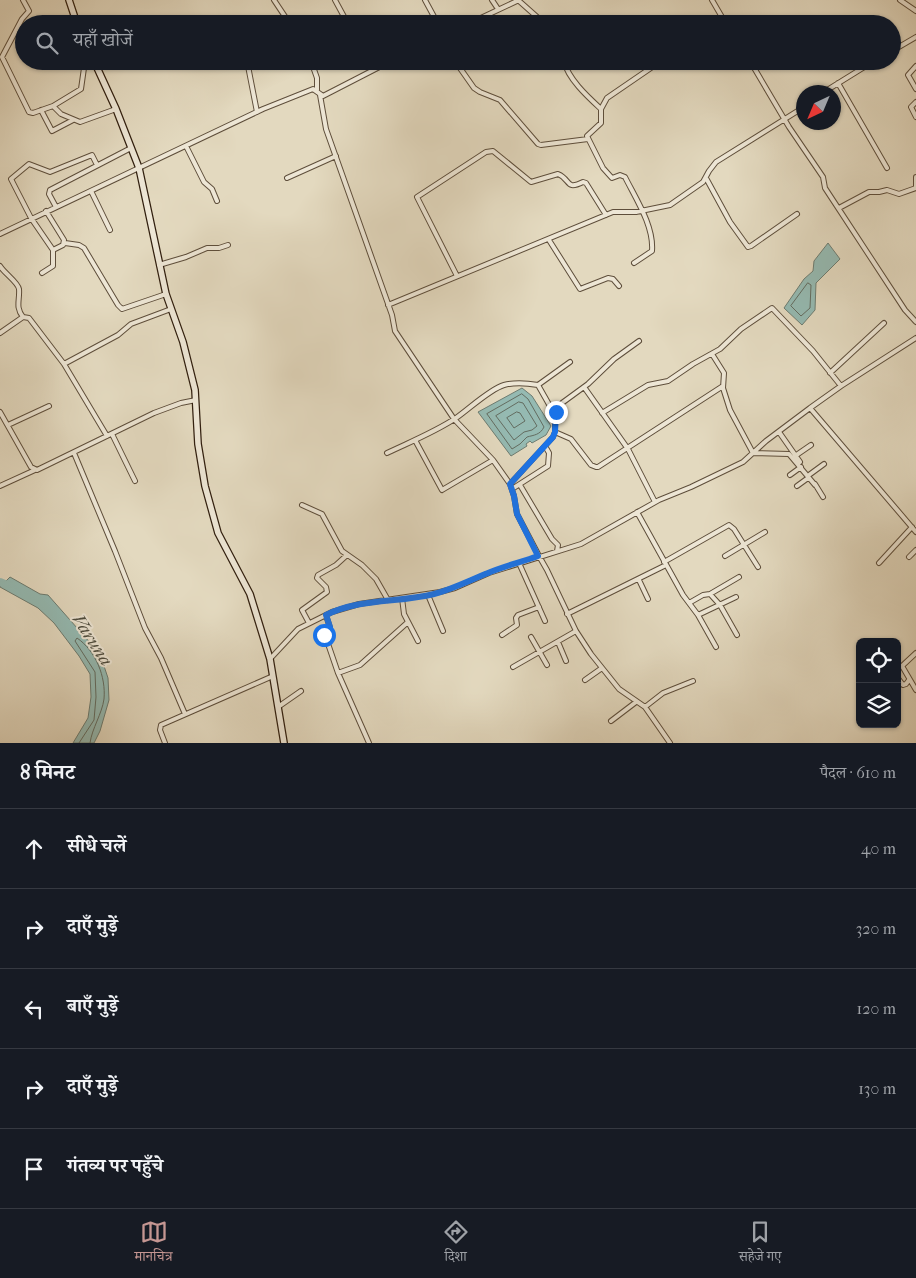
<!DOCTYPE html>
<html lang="hi">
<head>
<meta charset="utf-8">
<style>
	body { margin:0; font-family:"IM FELL French Canon","Noto Serif Devanagari",serif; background:#242831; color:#f1f3f6 }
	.controls { position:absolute; right:15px; bottom:15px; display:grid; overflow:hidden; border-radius:8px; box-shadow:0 1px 4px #0004 }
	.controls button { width:45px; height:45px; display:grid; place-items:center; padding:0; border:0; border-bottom:1px solid #363941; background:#171b24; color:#f1f3f6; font:25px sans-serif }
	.compass { position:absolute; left:796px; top:85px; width:45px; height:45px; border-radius:50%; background:#171b24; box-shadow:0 1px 4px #0004; rotate:224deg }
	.stop { position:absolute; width:15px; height:15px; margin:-11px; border:4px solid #1a73e8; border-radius:50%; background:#fff }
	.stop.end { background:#1a73e8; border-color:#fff; box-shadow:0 1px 5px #0008 }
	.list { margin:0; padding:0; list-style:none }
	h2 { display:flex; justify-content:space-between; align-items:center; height:65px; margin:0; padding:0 20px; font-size:21px }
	h2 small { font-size:16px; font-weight:400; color:#9ea1a6 }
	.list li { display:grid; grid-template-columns:32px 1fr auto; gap:15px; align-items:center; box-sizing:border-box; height:80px; padding:0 20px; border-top:1px solid #363941 }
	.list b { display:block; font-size:19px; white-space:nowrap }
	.list em { font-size:16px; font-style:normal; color:#9ea1a6 }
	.icon { flex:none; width:28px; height:28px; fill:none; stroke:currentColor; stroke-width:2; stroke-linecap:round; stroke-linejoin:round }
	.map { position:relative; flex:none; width:916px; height:743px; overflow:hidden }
	.search { position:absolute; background:#171b24; box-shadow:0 1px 4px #0004; left:15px; right:15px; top:15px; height:55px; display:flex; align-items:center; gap:12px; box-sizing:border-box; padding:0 18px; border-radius:28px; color:#9ea1a6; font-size:19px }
	.sheet { height:465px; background:#171b24 }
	nav { display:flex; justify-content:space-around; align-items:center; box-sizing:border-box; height:70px; border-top:1px solid #363941; background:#171b24; font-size:14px; color:#9ea1a6 }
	nav a { display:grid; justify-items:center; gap:2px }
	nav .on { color:#c59692 }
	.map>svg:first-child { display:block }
	.water { fill:#95bab2; stroke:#6d7c71 }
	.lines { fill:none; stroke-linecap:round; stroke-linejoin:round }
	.shore { stroke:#636c60; stroke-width:1 }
	.river { stroke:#95bab2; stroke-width:8 }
	.street-casing { stroke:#5e4e3b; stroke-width:6 }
	.secondary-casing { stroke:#311f0f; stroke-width:8 }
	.street { stroke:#ede6d5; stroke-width:4 }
	.secondary { stroke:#ede6d5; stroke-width:5.5 }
	.route { stroke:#1a73e8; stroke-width:6 }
	.labels { text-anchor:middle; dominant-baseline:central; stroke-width:4; stroke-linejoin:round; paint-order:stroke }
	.water-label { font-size:18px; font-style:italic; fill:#4f4e40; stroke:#ede6d5 }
</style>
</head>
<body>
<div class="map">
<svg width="916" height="743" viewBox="0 0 916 743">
	<rect width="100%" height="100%" fill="#e3d9bf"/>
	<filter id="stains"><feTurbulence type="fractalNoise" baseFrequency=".004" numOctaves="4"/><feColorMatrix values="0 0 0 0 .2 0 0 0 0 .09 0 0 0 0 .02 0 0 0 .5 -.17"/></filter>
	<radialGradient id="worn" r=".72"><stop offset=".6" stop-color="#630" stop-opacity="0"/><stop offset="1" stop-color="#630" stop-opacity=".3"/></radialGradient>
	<!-- water -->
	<path class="water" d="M828,243L840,259L816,283L815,310L802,325L784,308L804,279L813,271L814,261Z
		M522,388L532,396L551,426L546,435L532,443L530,441L526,444L527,446L511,456L478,412Z
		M10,577L40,594L48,595L100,654L108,678L109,700L100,731L94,743H73L88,718L91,697L90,674L79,656L54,623L38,608L0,587Z"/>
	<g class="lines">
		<!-- shore -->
		<path class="shore" d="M808,283L811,285L810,308L801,316L791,306Z
			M522,394L528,399L544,427C540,435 534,435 527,437L520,444L512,449L487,414Z
			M519,402L523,403L537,426L532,430L524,432L514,440L496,416Z
			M517,412L520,413L525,421L514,428L507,418Z
			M79,743L94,720L96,697L95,672L75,641L77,638C96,651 106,677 104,699C102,714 92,728 90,743"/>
		<!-- river -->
		<path class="river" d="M0,582L12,587"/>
		<!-- street casing -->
		<g class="street-casing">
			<path id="street" d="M23,0L29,11L22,19L2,57L29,112L33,113L53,106L61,114L80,122L116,109
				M274,0L290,24
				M335,0L348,24
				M425,0L438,24
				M492,0L498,9
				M518,0L545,24
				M712,0L726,24
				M900,0L916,11
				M468,24L519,0
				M717,24L723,19
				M892,51L916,37
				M247,61L257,112
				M311,61L317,78V90
				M369,61L374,69
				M455,61L474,88L480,92L500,100L538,144L541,145L588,139
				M564,61C568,79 588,97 601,109
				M750,61L789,127L823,177L825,188L905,310L916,322
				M916,66L908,75L916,89
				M838,83L887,168
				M824,92L874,61
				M320,95L326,129L392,315L395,331L454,419L493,460L510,484L514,496L517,514L539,556L547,570L576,631L591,654L619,689L645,707L670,743
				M916,102L911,107L916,117
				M53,106L81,89L85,61
				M41,110L52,131L73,120
				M186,146L204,182L212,189L217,201
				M287,178L336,156
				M706,178L730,222L748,247L751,246L797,214
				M916,188V177
				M91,191L110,230
				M56,207L49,194L50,190L131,148
				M839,208L869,192H879L887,190L899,194L916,188
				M46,211L64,240L63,245L53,250
				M0,234L263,109L313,89L323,96L391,61
				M549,240L580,289L608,278L613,279L619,286
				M65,243L79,245L84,248L118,305L122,309L166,294
				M634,263L652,251C654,226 636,199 625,177L620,175L612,178L603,168L587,136L601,123V109L607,98L661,61
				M159,265L186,257L207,248H219L228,245
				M0,266C4,273 18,282 19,289C20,300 15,307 23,317
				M42,273L53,266V250L31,218L11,179L29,164L50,172L92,155L97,165
				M457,276L417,197L486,152L493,151L531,182L558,174C571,179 565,191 583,182L586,183L606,215
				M388,305L613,212H636L670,205L703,182L709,171L716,162L804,107
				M0,333L23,317L29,318L64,364L107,436
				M712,354L724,373L723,388L730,410L753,453L789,454L815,485
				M64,364L118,335L131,324L171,309
				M830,373L884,323
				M538,385L570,362
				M584,387L628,449L655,502
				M810,408L916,532
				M0,412L31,467L37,470L154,413L181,403L196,400
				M602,413L648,385L668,381L693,364L720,349L741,329L772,308L813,351L841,386
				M8,425L49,406
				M555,432L571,439L591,465L596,467H598L723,386
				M779,432L800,462
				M112,434L135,481
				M415,440L442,490L493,460
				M74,453L115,551L145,628L161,658L185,714
				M387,453C410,442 435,432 456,418C469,409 490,389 504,385C515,382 527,383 538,385L555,415
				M795,456L811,445
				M790,475L801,467
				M809,475L824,464
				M510,484L553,437L555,432V415L562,403L588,384L614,359L639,341
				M815,484L823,497
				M520,485L552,539L558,545L557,551
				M0,486L35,470
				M797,486L808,478
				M512,489L548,466L549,453L545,446
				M302,505L322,514L342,551L362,565L376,579L388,600
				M637,512L683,595L698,615L716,647
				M725,556L765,532
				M909,557L916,550
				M664,562L729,525L734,529L758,567
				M519,563L545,621
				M879,563L912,527
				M639,580L648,599
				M710,594L739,577
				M428,595L443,631
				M402,598L404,614L418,641
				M689,603L703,595L710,594L720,605L737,635
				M567,614L666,565
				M326,615L330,628L325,635L338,673L369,743
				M698,615L736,597
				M309,623L302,610L327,592L326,587L317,578L318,575L336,565L347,555
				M502,635L517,625L516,618L518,615L539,607
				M531,637L547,665
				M558,642L566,661
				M916,653L902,666L916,690
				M270,659L298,629L332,612L359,604L440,592L455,588L489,573L581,544L659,500L691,487L743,462L766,441L810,408L841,386L916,338
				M513,667L576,631
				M338,673L360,665L408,622
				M897,677L903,685L906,684L909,680
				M585,680L602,668
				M278,707L301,691
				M645,707L663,693L693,681
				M611,721L636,702
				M165,743L160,730L161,725L273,676"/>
		</g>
		<!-- secondary casing -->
		<g class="secondary-casing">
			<path id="secondary" d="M69,0L77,24
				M94,61L116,109L139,168L166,294L183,342L195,390L198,444L205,486L218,533L250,594L270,659L284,743"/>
		</g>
		<!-- street -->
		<use href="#street" class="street"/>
		<!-- secondary -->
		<use href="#secondary" class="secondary"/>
	</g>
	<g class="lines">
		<!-- route -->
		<path class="route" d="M324,635L330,627L326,615C360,598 398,603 434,594C453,589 470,580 488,573C504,566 522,562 538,556L517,514L514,496L510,484L553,437L555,432L556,412"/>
	</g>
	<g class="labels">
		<!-- water labels -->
		<g class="water-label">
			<text transform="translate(92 640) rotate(57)">Varuna</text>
		</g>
	</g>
	<rect width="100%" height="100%" filter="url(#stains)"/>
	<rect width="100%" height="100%" fill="url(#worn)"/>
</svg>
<div class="controls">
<button><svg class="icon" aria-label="locate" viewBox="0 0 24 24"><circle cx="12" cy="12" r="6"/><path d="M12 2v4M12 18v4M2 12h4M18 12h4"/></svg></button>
<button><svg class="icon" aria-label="layers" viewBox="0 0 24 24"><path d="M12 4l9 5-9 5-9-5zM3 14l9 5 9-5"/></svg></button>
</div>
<svg class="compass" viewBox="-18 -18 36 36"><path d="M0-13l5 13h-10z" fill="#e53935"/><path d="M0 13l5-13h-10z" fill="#9ea1a6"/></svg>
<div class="stop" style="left:324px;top:635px"></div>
<div class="stop end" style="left:556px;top:412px"></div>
<div class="search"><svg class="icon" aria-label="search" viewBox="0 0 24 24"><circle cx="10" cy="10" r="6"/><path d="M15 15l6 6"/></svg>यहाँ खोजें</div>
</div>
<section class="sheet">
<h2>8 मिनट<small>पैदल · 610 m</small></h2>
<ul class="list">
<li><svg class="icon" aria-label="ahead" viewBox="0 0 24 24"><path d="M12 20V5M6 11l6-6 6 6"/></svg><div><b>सीधे चलें</b></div><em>40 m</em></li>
<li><svg class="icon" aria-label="right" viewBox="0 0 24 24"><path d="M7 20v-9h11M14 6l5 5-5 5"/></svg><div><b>दाएँ मुड़ें</b></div><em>320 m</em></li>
<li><svg class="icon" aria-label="left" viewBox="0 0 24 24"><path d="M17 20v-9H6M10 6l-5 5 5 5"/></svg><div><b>बाएँ मुड़ें</b></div><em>120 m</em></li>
<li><svg class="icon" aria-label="right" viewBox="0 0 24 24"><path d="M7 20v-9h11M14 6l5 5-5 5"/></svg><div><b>दाएँ मुड़ें</b></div><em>130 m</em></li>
<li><svg class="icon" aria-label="arrive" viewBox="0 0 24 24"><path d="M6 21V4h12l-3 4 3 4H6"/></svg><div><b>गंतव्य पर पहुँचे</b></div></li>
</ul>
</section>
<nav>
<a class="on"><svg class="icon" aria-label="map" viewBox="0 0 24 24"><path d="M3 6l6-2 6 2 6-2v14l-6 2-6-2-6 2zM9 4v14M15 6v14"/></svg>मानचित्र</a>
<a><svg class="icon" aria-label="directions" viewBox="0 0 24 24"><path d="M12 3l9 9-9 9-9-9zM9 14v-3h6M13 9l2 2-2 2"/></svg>दिशा</a>
<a><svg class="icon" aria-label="saved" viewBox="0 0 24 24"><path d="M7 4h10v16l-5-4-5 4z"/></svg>सहेजे गए</a>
</nav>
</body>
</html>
